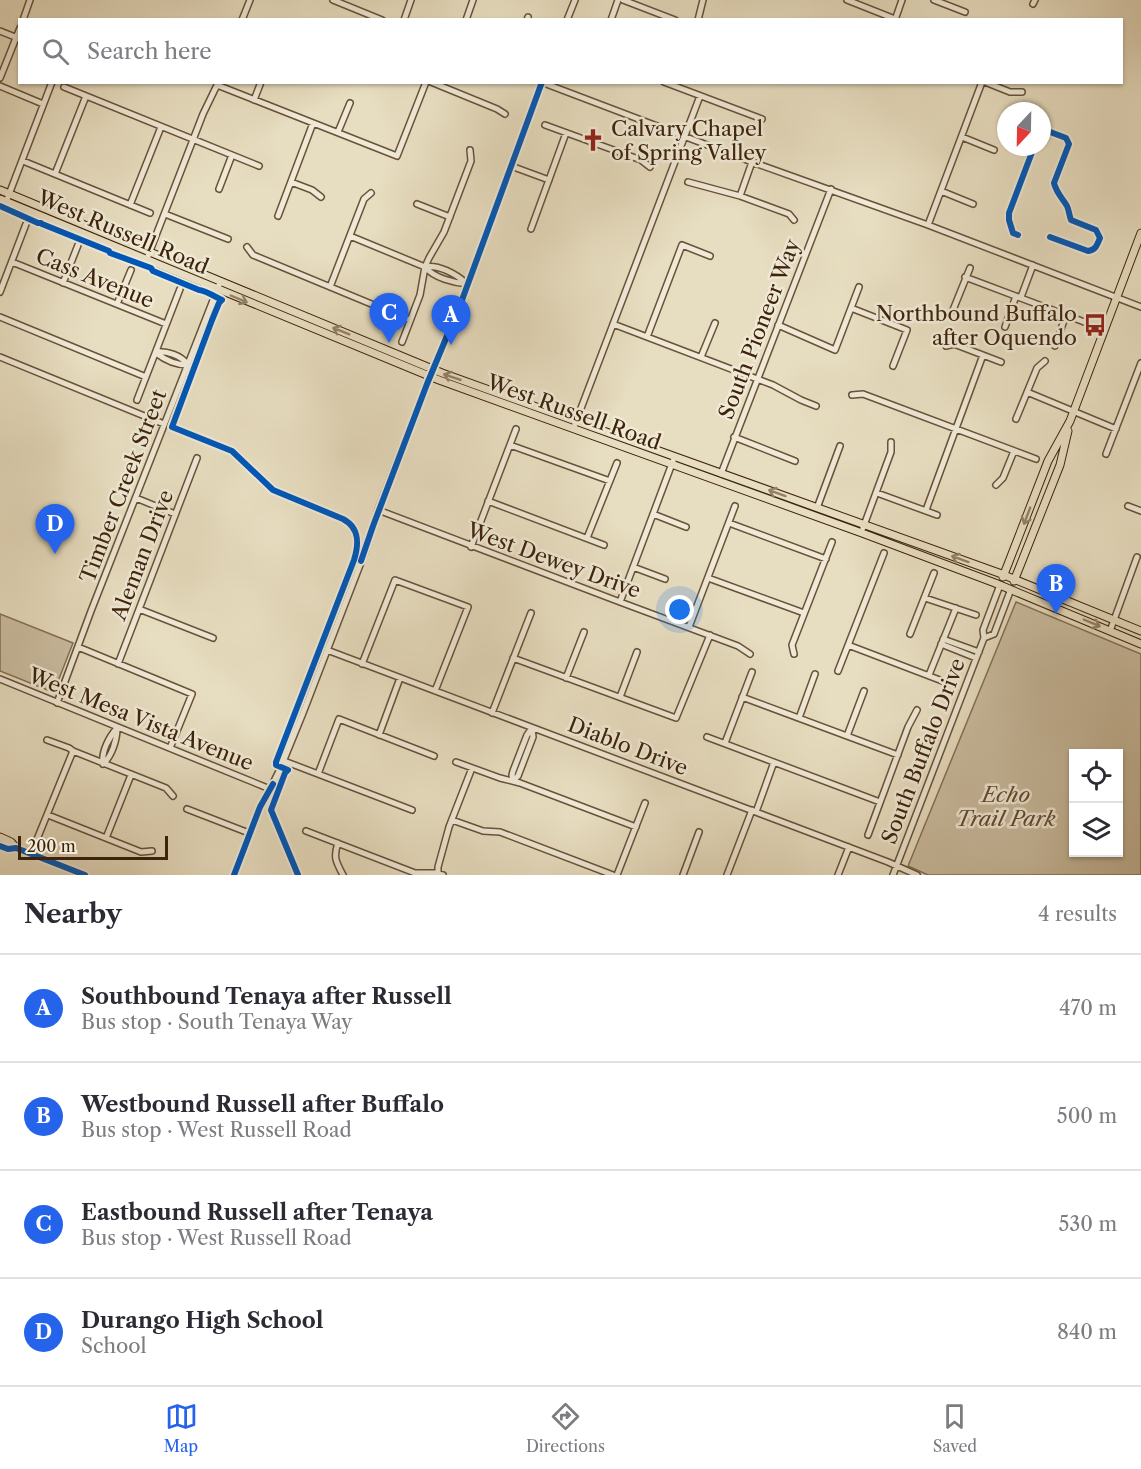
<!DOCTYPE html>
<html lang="en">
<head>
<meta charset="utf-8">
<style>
	body { margin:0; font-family:"Libre Caslon Text",serif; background:#f7f7f7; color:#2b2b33 }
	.controls { position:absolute; right:18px; bottom:18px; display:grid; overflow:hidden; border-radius:0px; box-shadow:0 2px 4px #0004 }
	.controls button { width:54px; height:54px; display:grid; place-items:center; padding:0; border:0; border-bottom:2px solid #e1e1e2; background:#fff; color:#2b2b33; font:30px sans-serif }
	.compass { position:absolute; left:997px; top:102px; width:54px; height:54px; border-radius:50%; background:#fff; box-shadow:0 2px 4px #0004; rotate:202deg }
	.scale { position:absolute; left:18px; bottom:15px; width:150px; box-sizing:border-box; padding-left:6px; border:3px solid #3e230c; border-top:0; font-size:16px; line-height:21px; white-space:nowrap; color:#3e230c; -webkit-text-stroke:4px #efe9d6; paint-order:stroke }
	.you { position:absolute; left:680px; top:610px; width:21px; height:21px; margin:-15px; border:4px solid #fff; border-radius:50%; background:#1a73e8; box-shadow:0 0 0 9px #1a73e833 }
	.badge { display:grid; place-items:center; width:39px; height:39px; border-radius:50%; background:#2563eb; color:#fff; font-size:20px; font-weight:700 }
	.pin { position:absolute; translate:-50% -50px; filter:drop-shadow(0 2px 3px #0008) }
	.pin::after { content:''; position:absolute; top:32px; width:21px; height:18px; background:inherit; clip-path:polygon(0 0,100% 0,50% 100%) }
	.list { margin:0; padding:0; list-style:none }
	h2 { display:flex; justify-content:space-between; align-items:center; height:78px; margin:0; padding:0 24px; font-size:26px }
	h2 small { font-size:20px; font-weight:400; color:#7c7c81 }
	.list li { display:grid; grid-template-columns:39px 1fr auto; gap:18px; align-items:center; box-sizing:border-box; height:108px; padding:0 24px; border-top:2px solid #e1e1e2 }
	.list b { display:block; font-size:22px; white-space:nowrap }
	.list p { margin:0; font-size:20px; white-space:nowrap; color:#7c7c81 }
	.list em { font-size:20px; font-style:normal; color:#7c7c81 }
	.icon { flex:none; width:33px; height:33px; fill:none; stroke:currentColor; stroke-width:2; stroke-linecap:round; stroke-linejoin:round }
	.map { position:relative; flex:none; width:1141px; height:875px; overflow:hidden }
	.search { position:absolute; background:#fff; box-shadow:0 2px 4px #0004; left:18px; right:18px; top:18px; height:66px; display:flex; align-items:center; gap:15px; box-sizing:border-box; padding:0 21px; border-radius:0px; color:#7c7c81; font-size:22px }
	.sheet { height:510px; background:#fff }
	nav { display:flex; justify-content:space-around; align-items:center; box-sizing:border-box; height:84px; border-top:2px solid #e1e1e2; background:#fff; font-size:16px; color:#7c7c81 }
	nav a { display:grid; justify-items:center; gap:3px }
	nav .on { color:#2563eb }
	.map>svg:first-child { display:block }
	.green { fill:#cabda1; stroke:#847056; stroke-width:1.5; fill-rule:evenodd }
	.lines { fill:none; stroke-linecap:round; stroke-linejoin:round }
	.stream { stroke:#816d53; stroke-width:1.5 }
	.minor-casing { stroke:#685239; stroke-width:8 }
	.major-casing { stroke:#3e230c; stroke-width:9 }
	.minor { stroke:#efe9d6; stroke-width:5 }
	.major { stroke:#e7ddc0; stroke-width:7 }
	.cycleway-casing { stroke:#efe9d6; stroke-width:10 }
	.cycleway { stroke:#0057b8; stroke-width:6 }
	.oneway { stroke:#928066 }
	.labels { text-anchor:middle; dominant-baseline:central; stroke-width:5; stroke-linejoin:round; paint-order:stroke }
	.poi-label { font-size:21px; fill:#3e230c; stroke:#efe9d6; text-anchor:start }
	.street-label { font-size:21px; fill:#3e230c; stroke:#efe9d6 }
	.park-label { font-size:21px; font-style:italic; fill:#614a31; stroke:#efe9d6 }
</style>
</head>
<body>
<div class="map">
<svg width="1141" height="875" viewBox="0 0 1141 875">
	<rect width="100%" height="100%" fill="#e7ddc0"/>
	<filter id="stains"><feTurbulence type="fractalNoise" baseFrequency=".00333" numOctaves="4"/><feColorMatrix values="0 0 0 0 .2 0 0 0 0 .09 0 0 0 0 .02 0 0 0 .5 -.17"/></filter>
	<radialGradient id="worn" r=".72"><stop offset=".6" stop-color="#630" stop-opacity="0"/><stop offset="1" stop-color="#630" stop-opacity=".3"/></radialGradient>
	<!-- green -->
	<path class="green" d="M1016,602L1141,654V875H928L908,866ZM1074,754H1118V852H1074Z
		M0,614L73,643L55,689L50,691L0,671Z"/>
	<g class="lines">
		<!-- stream -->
		<path class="stream" d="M278,818L302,875"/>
		<!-- minor casing -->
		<g class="minor-casing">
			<path id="minor" d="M333,0L382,20
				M623,0L675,20
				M847,0L895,19
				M934,0L965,12
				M1033,4L1035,0
				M23,20L30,0
				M242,20L250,0
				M404,20L411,0
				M466,20L473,0
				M527,20L528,17
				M567,20L575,0
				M611,20L618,0
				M698,20L703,0
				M895,20L902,0
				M0,31L20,39
				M0,78L20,28
				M431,82L497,109L505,114
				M541,82L752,162L928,225L1141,307
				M664,82L762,119
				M985,82L1010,92H1022
				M217,85L397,156L426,82
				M0,86L43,104
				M64,87L259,166
				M254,100L261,82
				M545,125L641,160L650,167
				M338,132L350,103
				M1042,132L1045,130L1066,138L1069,144L1054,183C1056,192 1062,198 1067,206C1069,210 1069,215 1071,220L1096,230L1100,238C1097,245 1096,250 1088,251L1050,237
				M962,137L994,150
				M23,161L150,213
				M511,166L549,180
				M55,174L86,96
				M291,182L312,190L321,197
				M688,182L740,196L789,214L794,220
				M219,189L232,155
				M941,191L973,204
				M740,196L752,162
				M8,197L52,82
				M417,204L450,217
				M130,205L161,127
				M165,214L228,239
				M278,216L313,123
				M928,225L982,82
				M531,229L566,133
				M1018,235L1013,233L1009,220V213L1034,147
				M350,236L425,267C434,278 454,283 468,284
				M247,247L253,255L410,320
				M148,256L203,114L218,83
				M12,262L166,324
				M425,267C438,264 456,274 466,283
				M965,277L1087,323
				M63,283L78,245
				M330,287L364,199L371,193
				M0,292L26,224
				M1021,297L1033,265
				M117,304L131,270
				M851,308L907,330L893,366
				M953,310L970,268
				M0,317L146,377
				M613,324L773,385L801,400L816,406
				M778,325L835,350L859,287
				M1005,327L1016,296
				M647,337L682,245L710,256
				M402,342L420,295L425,267L429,258L444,232L471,161L470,150
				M946,346L954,344L1001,362
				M1055,346L1066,315
				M156,352C167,351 181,355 188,365
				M156,353C165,360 177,365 188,365
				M0,357L164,424
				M701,357L715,323
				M1027,392L1116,429
				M852,395L863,394L1036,459
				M137,400L180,289
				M1016,419L1037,368L1045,361
				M575,424L700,96
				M734,437L795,461
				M510,445L610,481
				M1106,454L1141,363
				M721,474L831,189
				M996,485L1003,478L1014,451
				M877,493L937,515
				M136,498L175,514
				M488,501L604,545
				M1128,506L1141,511
				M817,508L840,446
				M378,510L620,602L738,646L750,654
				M926,510L983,355
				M653,514L686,527
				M729,523L826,559
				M863,528L891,452V442
				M587,538L617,463
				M471,547L516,429
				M633,567L665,579
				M708,578L804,613
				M925,598L976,615
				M620,602L673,461
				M139,609L213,638
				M689,627L735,506
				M1110,631L1137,557
				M910,634L934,573
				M984,638L994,634L1011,589
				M943,639L979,652
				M941,644L976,658
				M848,645L945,682
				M78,647L192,694L170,748
				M327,650L888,862L917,875
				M794,654L792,645L832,542
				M513,658L676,718L710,635
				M118,664L197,458
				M362,664L395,580L468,607L435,691
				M838,671L884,553
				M929,675L956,608
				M566,678L584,632
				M0,679L270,789
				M620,697L637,652
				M742,697L898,755
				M57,703L91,611L219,285
				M492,713L531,613
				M799,718L815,674
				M379,735L400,678
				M847,736L864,691
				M707,737L880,802
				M47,740L69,748L73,751L166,788L173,796
				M725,743L752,672
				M284,761L412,810
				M456,762L500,778L520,783L636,827
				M103,764C101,752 109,737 117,728
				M103,764C112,756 117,740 117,728
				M318,774L339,719L434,756
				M513,781L512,775L513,771L527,735L532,728
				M513,781L518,776L533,737L532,728
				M187,809L249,833
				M756,812L774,762
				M48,815L141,852L152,851
				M452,820L483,831L500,832L613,875
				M306,831L415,873H434L443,875
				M868,835L908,727L917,710
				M106,838L131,775
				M338,843C333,857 336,862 343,875
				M31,854L73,751
				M234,875L260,807L270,789L281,767L303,713L365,552L378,510L427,384L462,300L542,82
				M438,875V867L449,827L472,768
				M617,875L645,803
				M683,875L699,832
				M727,875L752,810
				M838,875L849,847
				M893,875L984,638L983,630L1000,585"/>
		</g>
		<!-- major casing -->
		<g class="major-casing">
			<path id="major" d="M0,190L442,373L999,573L1141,631
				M0,199L439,380L862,533L995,583L1141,644
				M1003,577L1048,461L1070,421L1141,233
				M1014,581L1060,465L1068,431
				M0,837L11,842L16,848
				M0,846L8,849L16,848L85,875"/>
		</g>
		<!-- minor -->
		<use href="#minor" class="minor"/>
		<!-- major -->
		<use href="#major" class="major"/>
		<!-- cycleway casing -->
		<g class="cycleway-casing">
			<path id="cycleway" d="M1042,132L1045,130L1066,138L1069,144L1054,183C1056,192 1062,198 1067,206C1069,210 1069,215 1071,220L1096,230L1100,238C1097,245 1096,250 1088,251L1050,237
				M0,206L38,223H41L42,224L109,251L110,253L151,268L153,271L199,290C204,290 216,297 222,300L219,303L212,320L172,427L232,451L273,490L343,519C360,528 359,544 354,560L276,762V765L288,770L285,773L271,810L298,875
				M1018,235L1013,233L1009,220V213L1034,147
				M361,561L373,526L427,384L462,300L542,82
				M0,846L8,849L16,848L85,875
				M234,875L260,807L273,784"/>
		</g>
		<!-- cycleway -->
		<use href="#cycleway" class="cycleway"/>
	</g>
	<!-- one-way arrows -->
	<defs><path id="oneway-shaft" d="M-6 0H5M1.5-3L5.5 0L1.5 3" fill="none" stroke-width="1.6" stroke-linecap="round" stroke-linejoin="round" transform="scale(1.5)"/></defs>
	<g class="oneway">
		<use href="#oneway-shaft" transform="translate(239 299) rotate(23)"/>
		<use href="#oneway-shaft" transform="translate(341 331) rotate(-158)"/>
		<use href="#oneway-shaft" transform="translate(452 377) rotate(-161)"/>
		<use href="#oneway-shaft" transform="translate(777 493) rotate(-160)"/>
		<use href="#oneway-shaft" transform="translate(1027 516) rotate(111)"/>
		<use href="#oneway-shaft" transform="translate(960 559) rotate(-160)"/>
		<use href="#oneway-shaft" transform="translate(1092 623) rotate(23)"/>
	</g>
	<!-- icons -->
	<defs>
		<g id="church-bare" transform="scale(1.8)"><path d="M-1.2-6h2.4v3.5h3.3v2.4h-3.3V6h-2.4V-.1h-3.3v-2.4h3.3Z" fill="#8f2418" stroke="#efe9d6" stroke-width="2.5" paint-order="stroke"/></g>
		<g id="bus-bare" transform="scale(1.8)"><path d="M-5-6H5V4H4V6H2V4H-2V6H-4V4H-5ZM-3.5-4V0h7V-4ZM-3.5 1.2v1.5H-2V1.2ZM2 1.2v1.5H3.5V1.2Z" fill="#8f2418" stroke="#efe9d6" stroke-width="2.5" paint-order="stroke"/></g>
	</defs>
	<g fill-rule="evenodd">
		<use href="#church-bare" x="593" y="140"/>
		<use href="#bus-bare" x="1095" y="325"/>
	</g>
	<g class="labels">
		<!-- poi labels -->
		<g class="poi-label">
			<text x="611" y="128">Calvary Chapel<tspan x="611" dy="24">of Spring Valley</tspan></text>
			<text x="1077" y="313" text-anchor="end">Northbound Buffalo<tspan x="1077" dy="24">after Oquendo</tspan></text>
		</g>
		<!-- street labels -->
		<g class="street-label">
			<text transform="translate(123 232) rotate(23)">West Russell Road</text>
			<text transform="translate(95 278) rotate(22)">Cass Avenue</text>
			<text transform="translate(759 329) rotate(-69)">South Pioneer Way</text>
			<text transform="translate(574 412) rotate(20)">West Russell Road</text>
			<text transform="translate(123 486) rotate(-69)">Timber Creek Street</text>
			<text transform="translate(142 555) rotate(-69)">Aleman Drive</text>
			<text transform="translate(554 560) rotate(20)">West Dewey Drive</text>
			<text transform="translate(141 719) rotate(22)">West Mesa Vista Avenue</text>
			<text transform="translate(628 746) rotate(21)">Diablo Drive</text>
			<text transform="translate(923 751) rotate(-69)">South Buffalo Drive</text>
		</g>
		<!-- park labels -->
		<g class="park-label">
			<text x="1006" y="794">Echo<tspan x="1006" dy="24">Trail Park</tspan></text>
		</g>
	</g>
	<rect width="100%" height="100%" filter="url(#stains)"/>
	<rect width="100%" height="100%" fill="url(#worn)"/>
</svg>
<div class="controls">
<button><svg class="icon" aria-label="locate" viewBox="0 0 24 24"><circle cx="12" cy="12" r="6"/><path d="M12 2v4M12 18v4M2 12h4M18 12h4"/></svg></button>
<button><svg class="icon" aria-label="layers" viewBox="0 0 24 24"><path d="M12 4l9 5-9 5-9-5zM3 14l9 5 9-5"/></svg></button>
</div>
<svg class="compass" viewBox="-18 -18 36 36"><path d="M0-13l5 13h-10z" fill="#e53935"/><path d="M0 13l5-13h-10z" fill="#7c7c81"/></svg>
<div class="scale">200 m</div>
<div class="you"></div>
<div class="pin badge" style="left:451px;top:345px">A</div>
<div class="pin badge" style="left:1056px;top:614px">B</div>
<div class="pin badge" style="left:389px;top:343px">C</div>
<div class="pin badge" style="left:55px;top:554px">D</div>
<div class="search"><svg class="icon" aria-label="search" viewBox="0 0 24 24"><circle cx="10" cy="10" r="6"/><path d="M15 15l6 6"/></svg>Search here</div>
</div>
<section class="sheet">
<h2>Nearby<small>4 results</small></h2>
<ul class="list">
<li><span class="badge">A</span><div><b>Southbound Tenaya after Russell</b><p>Bus stop · South Tenaya Way</p></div><em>470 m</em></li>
<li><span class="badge">B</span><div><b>Westbound Russell after Buffalo</b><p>Bus stop · West Russell Road</p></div><em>500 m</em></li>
<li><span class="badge">C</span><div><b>Eastbound Russell after Tenaya</b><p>Bus stop · West Russell Road</p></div><em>530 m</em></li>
<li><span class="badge">D</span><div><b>Durango High School</b><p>School</p></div><em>840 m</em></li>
</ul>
</section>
<nav>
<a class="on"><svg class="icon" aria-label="map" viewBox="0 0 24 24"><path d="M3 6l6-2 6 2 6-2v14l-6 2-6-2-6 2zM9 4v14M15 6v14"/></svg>Map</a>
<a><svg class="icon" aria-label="directions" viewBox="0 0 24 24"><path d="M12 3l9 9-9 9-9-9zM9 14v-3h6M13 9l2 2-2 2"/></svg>Directions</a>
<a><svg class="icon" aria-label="saved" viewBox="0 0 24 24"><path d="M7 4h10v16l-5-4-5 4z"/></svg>Saved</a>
</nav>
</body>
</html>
